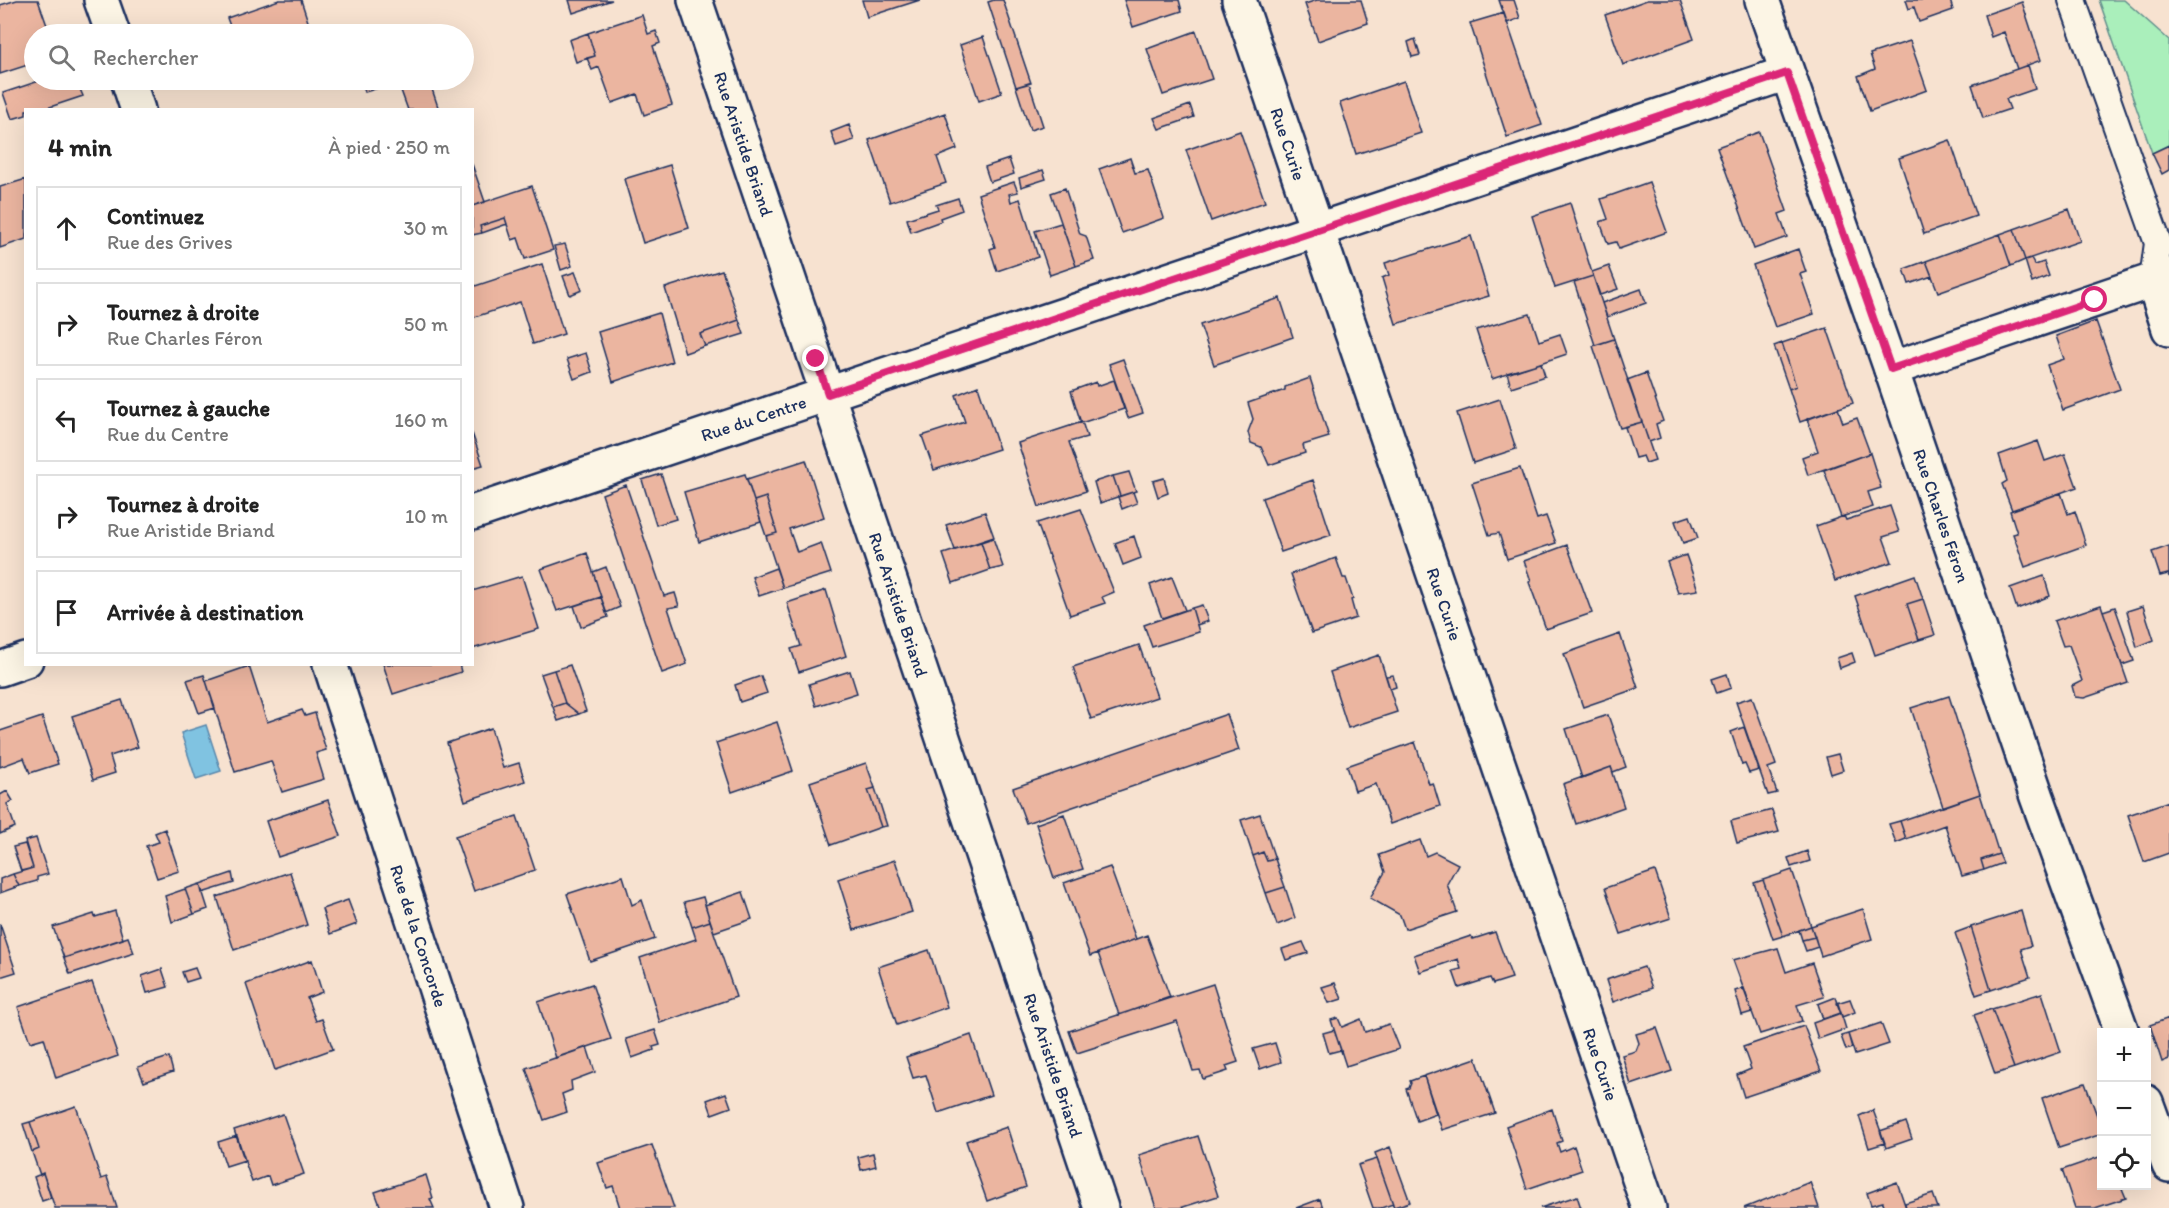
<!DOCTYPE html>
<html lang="fr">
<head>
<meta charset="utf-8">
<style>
	body { margin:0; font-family:Itim,sans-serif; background:#f2f2f2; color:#222 }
	.controls { position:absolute; right:18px; bottom:18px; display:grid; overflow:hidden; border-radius:0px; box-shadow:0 6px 24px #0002 }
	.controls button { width:54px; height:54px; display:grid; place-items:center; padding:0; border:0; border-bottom:2px solid #e0e0e0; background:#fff; color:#222; font:30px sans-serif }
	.stop { position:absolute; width:18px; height:18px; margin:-14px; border:4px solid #db2777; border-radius:50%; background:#fff }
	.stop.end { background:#db2777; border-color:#fff; box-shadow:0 2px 6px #0008 }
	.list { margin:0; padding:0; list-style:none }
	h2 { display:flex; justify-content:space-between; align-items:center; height:78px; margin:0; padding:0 24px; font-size:26px }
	h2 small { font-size:20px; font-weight:400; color:#767676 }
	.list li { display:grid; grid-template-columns:39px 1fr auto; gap:18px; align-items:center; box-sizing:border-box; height:84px; margin:0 12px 12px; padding:0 12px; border:2px solid #e0e0e0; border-radius:0px }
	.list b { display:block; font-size:22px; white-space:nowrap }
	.list p { margin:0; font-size:20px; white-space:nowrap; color:#767676 }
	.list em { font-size:20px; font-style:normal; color:#767676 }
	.icon { flex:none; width:33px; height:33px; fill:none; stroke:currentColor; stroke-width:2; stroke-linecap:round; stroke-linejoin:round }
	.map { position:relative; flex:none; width:2169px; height:1208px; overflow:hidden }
	.search { position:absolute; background:#fff; box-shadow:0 6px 24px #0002; left:24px; top:24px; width:450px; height:66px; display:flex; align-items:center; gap:15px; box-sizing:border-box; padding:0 21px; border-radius:33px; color:#767676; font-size:22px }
	.panel { position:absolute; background:#fff; box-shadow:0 6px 24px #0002; left:24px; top:108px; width:450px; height:558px; border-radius:0px }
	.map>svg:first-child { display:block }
	.green { fill:#aaefbb; stroke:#628f8c; stroke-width:1.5 }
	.water { fill:#80c3e1; stroke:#5888ad; stroke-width:1.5 }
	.building { fill:#ebb5a0; stroke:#1b2f5e; stroke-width:1.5 }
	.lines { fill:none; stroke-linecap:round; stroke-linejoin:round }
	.lane-casing { stroke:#1b2f5e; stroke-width:30 }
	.street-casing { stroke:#1b2f5e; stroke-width:38 }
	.lane { stroke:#fcf5e5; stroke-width:26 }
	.street { stroke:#fcf5e5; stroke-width:33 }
	.route { stroke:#db2777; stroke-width:8 }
	.labels { text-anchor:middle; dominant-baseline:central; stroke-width:4.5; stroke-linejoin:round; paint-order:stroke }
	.street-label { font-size:18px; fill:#1b2f5e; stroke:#fcf5e5 }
</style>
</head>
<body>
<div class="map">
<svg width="2169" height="1208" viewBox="0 0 2169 1208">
	<rect width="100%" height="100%" fill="#f7e2d0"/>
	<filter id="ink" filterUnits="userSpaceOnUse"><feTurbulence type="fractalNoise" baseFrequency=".0167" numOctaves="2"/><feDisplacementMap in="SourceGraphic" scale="12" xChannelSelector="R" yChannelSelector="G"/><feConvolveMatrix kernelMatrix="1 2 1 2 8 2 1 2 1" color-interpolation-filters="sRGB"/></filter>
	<g filter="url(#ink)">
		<!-- green -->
		<path class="green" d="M2099,0H2124L2169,40V145L2152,153Z"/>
		<!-- water -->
		<path class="water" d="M206,725L221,771L196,779L181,733Z"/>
		<!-- building -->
		<path class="building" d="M17,0H38L50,34H34V63L0,74V5Z
			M279,0H301L312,34H233L227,18Z
			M569,0H612L573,13Z
			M862,0H920L867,17Z
			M994,0H1003L1031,83L1016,87L988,2Z
			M1124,0H1179L1182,11L1133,27Z
			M1317,0H1361L1368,23L1318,41L1305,4Z
			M1499,0H1514L1520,18L1507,23Z
			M1647,0H1680L1694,39L1623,65L1605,15Z
			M1906,0H1950L1953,10L1919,22L1914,7L1909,9Z
			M2022,2L2041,60L2017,69L2004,32L1991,37L1984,15Z
			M1504,13L1542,125L1507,137L1470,23Z
			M642,15L648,34L656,31L660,43L653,46L672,105L644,115L637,94L612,103L599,67L592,70L587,58L595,56L588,33Z
			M1196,31L1212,79L1163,95L1147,49Z
			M588,33L595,56L576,62L569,40Z
			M983,37L1002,93L979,101L960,45Z
			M1415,39L1420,55L1412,57L1408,42Z
			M1910,41L1927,90L1870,111L1858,76L1875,69L1870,54Z
			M2028,65L2035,89L2006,99L2010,109L1983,118L1972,85Z
			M42,80H76L83,96L41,110H26V115L12,119L3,93Z
			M361,80H429L439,110H408L398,82L365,92Z
			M1404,81L1421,133L1356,154L1340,103Z
			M1029,83L1043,126L1030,130L1016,87Z
			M1190,105L1194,117L1159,129L1154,118Z
			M945,113L957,149L937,157L946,183L890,202L869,140Z
			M849,125L854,140L836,146L831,132Z
			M1240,131L1265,202L1211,221L1186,150Z
			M1759,132L1787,211L1779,214L1787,237L1754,249L1717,147Z
			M1950,140L1976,216L1924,234L1899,158Z
			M2169,145V170L2162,174L2152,153Z
			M1130,158L1135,173L1148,170L1164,218L1122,233L1099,169Z
			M1009,159L1014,174L990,182L985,167Z
			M472,164L485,202L472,206Z
			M670,165L689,228L643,243L624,179Z
			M1043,170L1046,179L1021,187L1019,178Z
			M26,179V239L0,248V187Z
			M1014,182L1018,192L1009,194L1011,202L1020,199L1038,257L997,271L990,249L995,247L978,194Z
			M1649,182L1667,232L1619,249L1616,242L1608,244L1600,222L1608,219L1601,199Z
			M532,186L553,250L525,259L518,238L512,240L505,218L480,226L482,233L472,235V206Z
			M1065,188L1080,234L1086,236L1094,260L1076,266L1051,193Z
			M958,198L962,210L940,218L941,221L911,232L907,219L938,209L936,205Z
			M1570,203L1593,276L1555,288L1532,216Z
			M2069,209L2080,241L2025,260L2014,229Z
			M505,218L507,224L482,233L480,226Z
			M1061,223L1076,266L1050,275L1035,231Z
			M2014,229L2025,260L2011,266L2000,234Z
			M2000,234L2011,266L1938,292L1926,261Z
			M1471,236L1489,296L1396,324L1382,278L1389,275L1385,263Z
			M565,244L572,266L561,270L554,246Z
			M1798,249L1806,272L1800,274L1814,314L1775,327L1753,265Z
			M2031,258L2035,265L2044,262L2049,276L2032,283L2025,260Z
			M1926,261L1932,276L1909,284L1904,269Z
			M542,264L564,334L533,344L520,302L472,318V287Z
			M1609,266L1618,289L1600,295L1592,272Z
			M722,270L739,320L700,334L705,346L685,353L665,288Z
			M575,272L582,290L570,295L563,276Z
			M1593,276L1614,339L1595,345L1574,282Z
			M1641,289L1646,303L1607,317L1602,303Z
			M1280,298L1293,337L1214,365L1200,325Z
			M659,313L672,362L613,382L598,332Z
			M1530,314L1539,341L1560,334L1567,354L1492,379L1476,330Z
			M739,320L744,334L705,346L700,334Z
			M2096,321L2120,389L2063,410L2047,365L2064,359L2056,336Z
			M1827,328L1853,403L1800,422L1789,389L1796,386L1782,343Z
			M1614,339L1642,422L1620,428L1593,346Z
			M1782,343L1796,386L1789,389L1774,346Z
			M586,353L592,372L574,379L567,359Z
			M1123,359L1143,413L1128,418L1109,364Z
			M1541,363L1545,376L1511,387L1507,373Z
			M1646,373L1663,421L1656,424L1660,438L1649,442L1627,380Z
			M1310,378L1329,437L1303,445L1305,453L1269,465L1261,447L1251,443L1248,432L1253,419L1248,403L1285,390V387Z
			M1114,380L1124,409L1081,423L1071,391L1096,382L1097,386Z
			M978,386L999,449L934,470L922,436L965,422L956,395Z
			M1500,399L1516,449L1473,463L1457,413Z
			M1838,408L1843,423L1857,418L1870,453L1808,475L1802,457L1818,451L1807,419Z
			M1082,422L1087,437L1069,442L1086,491L1039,507L1018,443Z
			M1642,422L1655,460L1646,463L1643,456L1635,458L1625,427Z
			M472,433L483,465L472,468Z
			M2038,441L2045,461L2065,454L2077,487L2012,510L2002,484L2007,481L1999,455Z
			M1870,453L1881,488L1868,492L1873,507L1841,517L1824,470Z
			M806,460L824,517L789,529L797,552L821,543L831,573L783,588L766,536L777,533L766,497L754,501L747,479Z
			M1520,468L1537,519L1546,516L1556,543L1507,559L1499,533L1489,535L1472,483Z
			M1129,472L1136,491L1120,496L1113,476Z
			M661,474L676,519L656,525L642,480Z
			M745,474L761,522L699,542L684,492Z
			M1113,476L1120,496L1100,503L1094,482Z
			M1164,478L1168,493L1158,497L1153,481Z
			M1313,480L1331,535L1281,552L1262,498Z
			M626,485L664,596L675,593L679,606L668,608L687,664L662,673L602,494Z
			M1133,492L1137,503L1122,509L1118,497Z
			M2061,493L2068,514L2075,511L2086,545L2025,567L2013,534L2017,533L2010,511Z
			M766,497L777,533L766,536L754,501Z
			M1890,506L1899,532L1883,537L1892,562L1835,581L1816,526L1844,516L1846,520Z
			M1081,509L1114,592L1102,597L1105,603L1070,615L1037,523Z
			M985,512L994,537L955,550L946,525Z
			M1690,516L1698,538L1683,543L1675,521Z
			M1134,536L1141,558L1123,565L1115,543Z
			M993,538L1003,567L990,570L981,542Z
			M981,542L990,570L953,583L943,554Z
			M1567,545L1592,613L1546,629L1529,582L1531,581L1524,561Z
			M2169,546V577L2168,574L2160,576L2152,552Z
			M587,553L601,597L557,611L541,569Z
			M1686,555L1698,590L1678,593L1667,562Z
			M1336,558L1343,578H1346L1353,599L1351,600L1356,618L1312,633L1291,574Z
			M606,567L620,607L606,613L593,572Z
			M776,568L783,588L759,596L752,577Z
			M1915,575L1923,599L1907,604L1919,640L1875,655L1855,596Z
			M522,576L539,629L472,649V591Z
			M2044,576L2050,596L2017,609L2010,588Z
			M1172,577L1185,610L1162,618L1150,585Z
			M826,590L846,656L799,672L791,649L801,646L787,603Z
			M601,597L608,617L581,627L574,606Z
			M1923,599L1935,635L1919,640L1907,604Z
			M1202,605L1208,621L1197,625L1192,608Z
			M2101,605L2128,683L2084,698L2075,697L2072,686L2082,681L2069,645L2063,646L2054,621Z
			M2143,606L2154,640L2137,647L2127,611Z
			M2115,607L2134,661L2122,665L2103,611Z
			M1192,608L1199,632L1152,647L1144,625Z
			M1620,634L1638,688L1583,707L1564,654Z
			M1139,645L1157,697L1091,719L1073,667Z
			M1852,653L1855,662L1840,668L1837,658Z
			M1379,655L1397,712L1348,728L1330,672Z
			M383,664H459L461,672L393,694Z
			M570,665L586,711L579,714L565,703L554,670Z
			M249,666L267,722L302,710L305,716L315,713L326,750L316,753L324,779L282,792L271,761L235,772L206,681Z
			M554,670L565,703L553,707L541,674Z
			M850,671L857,693L816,706L809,684Z
			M1727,674L1731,688L1717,693L1712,679Z
			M204,675L215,708L199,713L187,680Z
			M1393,675L1396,687L1390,689L1386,676Z
			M761,676L767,693L740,702L735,685Z
			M1949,696L1980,794L1943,807L1911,708Z
			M1752,697L1776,765L1768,768L1777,793L1768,795L1736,702Z
			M122,700L138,747L110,756L115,773L93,780L72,716Z
			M565,703L579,714L558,721L553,707Z
			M1227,714L1239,750L1026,823L1013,788Z
			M1608,715L1626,767L1613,772L1611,767L1582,778L1566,729Z
			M42,717L58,764L30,773L24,758L0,767V731Z
			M777,722L793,771L732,792L716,743Z
			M1744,727L1759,770L1749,773L1745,764L1742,765L1731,732Z
			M491,728L503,768L519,763L525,781L465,801L447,743Z
			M1415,742L1429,784L1433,783L1440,806L1390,824L1376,784L1355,791L1347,766Z
			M1838,754L1843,770L1831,774L1826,757Z
			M866,763L875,788L868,790L881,827L831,845L810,782Z
			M1611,767L1624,807L1576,824L1563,784Z
			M875,788L887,826L881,827L868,790Z
			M7,791L13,801L7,804L15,827L0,834V795Z
			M1980,794L1999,854L1981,860L1984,870L1962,876L1945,825L1906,839L1900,821Z
			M328,800L341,836L278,857L266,821Z
			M2169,801V853L2144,862L2128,815Z
			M1772,810L1779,832L1737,843L1731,821Z
			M1064,814L1083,869L1054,878L1036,824Z
			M1260,814L1275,859L1267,861L1263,852L1253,856L1241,820Z
			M517,816L535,870L474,891L455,836Z
			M1900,821L1906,839L1896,843L1889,824Z
			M165,829L179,871L157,878L146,846L159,842L155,833Z
			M36,838L48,874L37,877V881L19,886L13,874L33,868L25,841Z
			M1420,840L1426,856L1435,852L1458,864L1447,884L1457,912L1405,929L1400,915L1370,898L1385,872L1379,855Z
			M25,844L33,868L21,871L13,847Z
			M1807,851L1810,861L1791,867L1788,858Z
			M1263,852L1267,861L1275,859L1285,887L1266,893L1253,856Z
			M1999,854L2003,863L1984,870L1981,860Z
			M895,860L912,912L854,930L838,879Z
			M1110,867L1136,939L1090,956L1064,883Z
			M1792,870L1811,926L1783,936L1763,880Z
			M1655,871L1671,918L1621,934L1605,888Z
			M290,872L307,925L234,950L217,897Z
			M232,873L234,883L202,893L200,884Z
			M13,874L19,886L0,893V879Z
			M623,876L632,905L642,900L655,939L590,961L567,894Z
			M1763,880L1783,936L1773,939L1754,883Z
			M200,884L208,909L194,914L185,889Z
			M1285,887L1295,918L1277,925L1266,893Z
			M185,889L194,914L172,922L165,896Z
			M743,892L752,919L714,932L705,905Z
			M703,897L710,921L692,927L684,902Z
			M348,900L357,924L330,934L322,909Z
			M1863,909L1872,939L1821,956L1811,926Z
			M115,911L123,939L64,958L53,927L94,914L95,917Z
			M2021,911L2031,946L2021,949L2030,977L1991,990L1971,927Z
			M710,921L736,997L660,1023L640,958L696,939L692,927Z
			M0,924L16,972L0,977Z
			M1811,926L1815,937L1802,940L1799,930Z
			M1971,927L1991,990L1976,995L1955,933Z
			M1495,932L1512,978L1493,984L1490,978L1459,988L1453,971L1461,969L1458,959L1420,972L1414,955L1471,936L1473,939Z
			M1147,935L1170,997L1119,1015L1098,953Z
			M128,937L134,953L70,974L64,958Z
			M1815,937L1818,947L1806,951L1802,940Z
			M1303,942L1308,953L1286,960L1282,949Z
			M1778,948L1786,972L1812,963L1824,997L1797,1005L1802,1021L1760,1034L1733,960Z
			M929,950L947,1007L897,1025L878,967Z
			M312,960L322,992L307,998L316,1021L322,1019L333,1049L275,1070L246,984Z
			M1644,967L1652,988L1613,1002L1606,980Z
			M195,968L199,978L186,982L182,972Z
			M162,969L168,987L147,993L142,976Z
			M92,982L118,1056L56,1078L44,1038L30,1042L18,1007Z
			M1335,983L1342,999L1329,1003L1322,987Z
			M592,984L611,1039L556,1058L538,1002Z
			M1213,984L1238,1062L1226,1066L1228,1071L1203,1079L1200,1070L1193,1071L1177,1021L1077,1053L1069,1031Z
			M1744,988L1752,1012L1742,1015L1735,991Z
			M2042,993L2061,1052L2014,1068L1992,1009Z
			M1836,997L1841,1013L1823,1019L1818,1004Z
			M1850,999L1855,1012L1842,1017L1837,1003Z
			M1992,1009L2014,1068L1995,1074L1974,1015Z
			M1841,1013L1846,1029L1818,1039L1813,1023Z
			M1338,1018L1342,1027L1361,1019L1365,1032L1389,1024L1399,1049L1346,1066L1331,1020Z
			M2169,1018V1059L2162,1062L2150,1025Z
			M1881,1023L1889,1044L1855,1055L1848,1034Z
			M1804,1026L1821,1071L1744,1097L1737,1075L1751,1069L1743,1047Z
			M1657,1028L1672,1071L1631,1085L1622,1055L1636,1051L1639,1043L1636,1034Z
			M655,1030L660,1045L653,1047L654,1050L632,1058L626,1039Z
			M1334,1030L1341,1050L1329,1053L1323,1033Z
			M1848,1034L1852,1048L1846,1050L1841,1036Z
			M971,1035L991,1095L938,1113L926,1075L913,1078L906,1057Z
			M1275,1043L1281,1062L1260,1069L1253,1049Z
			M587,1047L595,1072L571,1081L572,1090L562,1094L567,1112L544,1120L526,1068Z
			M169,1057L173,1072L144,1082L138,1067Z
			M1476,1058L1495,1113L1442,1130L1424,1076Z
			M1424,1076L1436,1114L1417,1121L1406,1089L1409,1088L1411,1083L1410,1081Z
			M2085,1083L2102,1129V1134L2059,1148L2042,1098Z
			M726,1093L731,1107L712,1114L707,1100Z
			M76,1106L101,1179L107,1177L117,1208H55L43,1173L40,1175L32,1152L39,1149L30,1122Z
			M1552,1109L1562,1141L1557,1143L1560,1152L1574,1146L1582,1170L1527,1189L1506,1126Z
			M1873,1110L1885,1143L1869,1148L1859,1116Z
			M283,1114L304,1174L271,1185L268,1176L252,1182L234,1130Z
			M30,1122L39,1149L32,1152L23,1124Z
			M1906,1122L1912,1139L1886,1148L1880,1131Z
			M1007,1127L1026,1187L987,1201L966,1141Z
			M237,1136L245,1160L226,1166L218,1142Z
			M1198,1136L1218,1196L1180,1208H1156L1139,1155Z
			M652,1145L674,1208H620L613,1186L607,1188L598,1163Z
			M1390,1147L1410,1202L1394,1207L1375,1153Z
			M873,1153L876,1166L861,1170L858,1157Z
			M2102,1156V1186H2121L2126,1198L2095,1208H2075L2062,1170Z
			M1377,1159L1393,1204L1381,1208H1373L1358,1165Z
			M43,1173L51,1198L42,1201L34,1177Z
			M426,1175L433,1198L430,1199L434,1208H381L375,1192Z
			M1810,1182L1819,1208H1744Z
			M1897,1182L1906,1208H1885L1883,1202L1871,1205L1867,1193Z
			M1933,1194L1938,1208H1906L1905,1203Z
			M1577,1196L1581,1208H1540Z
			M1320,1199L1323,1208H1296Z"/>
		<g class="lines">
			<!-- lane casing -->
			<g class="lane-casing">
				<path id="lane" d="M2072,0L2158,243L2153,280"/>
			</g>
			<!-- street casing -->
			<g class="street-casing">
				<g id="street">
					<path d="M101,0L113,34"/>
					<path id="s1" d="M695,0L1101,1208"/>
					<path id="s2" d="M1239,0L1649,1208"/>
					<path id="s3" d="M1762,0L1891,369L2037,797L2122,1032"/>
					<path d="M128,80L138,110"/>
					<path d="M2153,280L2169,329"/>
					<path d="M1891,369L2169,275"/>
					<path id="s4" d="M472,513L1787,73"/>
					<path id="s5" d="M330,664L507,1208"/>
					<path d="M0,669L26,660"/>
					<path d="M2146,1102L2169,1165"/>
				</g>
			</g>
			<!-- lane -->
			<use href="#lane" class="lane"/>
			<!-- street -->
			<use href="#street" class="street"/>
		</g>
	</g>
	<g class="lines" filter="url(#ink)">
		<!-- route -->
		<path class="route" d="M816,359L828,394L1787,73L1891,369L2095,300"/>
	</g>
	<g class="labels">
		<!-- street labels -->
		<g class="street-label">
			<text stroke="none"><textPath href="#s1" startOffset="152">Rue Aristide Briand</textPath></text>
			<text stroke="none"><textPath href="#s2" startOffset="152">Rue Curie</textPath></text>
			<text stroke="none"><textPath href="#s4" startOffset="297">Rue du Centre</textPath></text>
			<text stroke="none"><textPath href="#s3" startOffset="546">Rue Charles Féron</textPath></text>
			<text stroke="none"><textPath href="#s1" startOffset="638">Rue Aristide Briand</textPath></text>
			<text stroke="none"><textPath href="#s2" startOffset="638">Rue Curie</textPath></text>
			<text stroke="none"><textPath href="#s5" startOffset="286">Rue de la Concorde</textPath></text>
			<text stroke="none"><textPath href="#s2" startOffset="1124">Rue Curie</textPath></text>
			<text stroke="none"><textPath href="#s1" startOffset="1124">Rue Aristide Briand</textPath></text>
		</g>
	</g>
</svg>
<div class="controls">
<button>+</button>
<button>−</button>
<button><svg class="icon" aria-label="locate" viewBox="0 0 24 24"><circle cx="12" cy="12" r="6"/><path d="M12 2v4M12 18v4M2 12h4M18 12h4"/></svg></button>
</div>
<div class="stop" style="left:2095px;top:300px"></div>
<div class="stop end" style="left:816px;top:359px"></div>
<div class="search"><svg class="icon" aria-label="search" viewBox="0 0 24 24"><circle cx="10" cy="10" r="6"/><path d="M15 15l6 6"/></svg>Rechercher</div>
<section class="panel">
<h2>4 min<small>À pied · 250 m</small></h2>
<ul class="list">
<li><svg class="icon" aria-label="ahead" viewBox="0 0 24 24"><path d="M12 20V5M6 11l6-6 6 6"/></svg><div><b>Continuez</b><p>Rue des Grives</p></div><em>30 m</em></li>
<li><svg class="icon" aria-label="right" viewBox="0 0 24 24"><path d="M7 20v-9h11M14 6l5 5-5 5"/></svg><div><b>Tournez à droite</b><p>Rue Charles Féron</p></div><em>50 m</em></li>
<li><svg class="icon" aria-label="left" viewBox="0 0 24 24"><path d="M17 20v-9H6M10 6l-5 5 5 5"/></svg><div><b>Tournez à gauche</b><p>Rue du Centre</p></div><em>160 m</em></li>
<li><svg class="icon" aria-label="right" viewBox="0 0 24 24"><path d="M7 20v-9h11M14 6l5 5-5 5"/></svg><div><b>Tournez à droite</b><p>Rue Aristide Briand</p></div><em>10 m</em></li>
<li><svg class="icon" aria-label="arrive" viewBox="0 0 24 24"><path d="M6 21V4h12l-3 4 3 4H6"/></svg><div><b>Arrivée à destination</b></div></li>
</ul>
</section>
</div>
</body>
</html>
